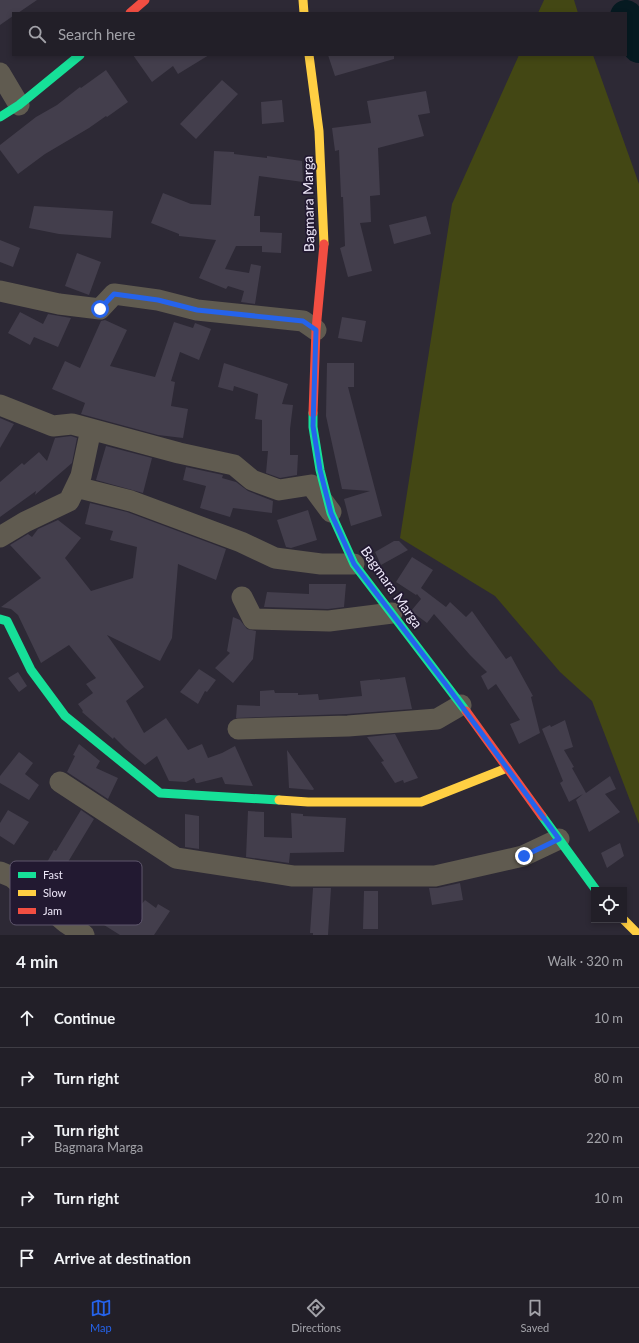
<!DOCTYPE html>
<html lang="en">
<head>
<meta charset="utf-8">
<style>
	body { margin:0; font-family:Lato,sans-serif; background:#2a2730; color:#f1f3f6 }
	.controls { position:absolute; right:12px; bottom:12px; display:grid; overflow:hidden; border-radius:0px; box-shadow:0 2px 6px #0003 }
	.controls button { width:36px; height:36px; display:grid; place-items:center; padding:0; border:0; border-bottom:1px solid #3f3d45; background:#221f28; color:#f1f3f6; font:20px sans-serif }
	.stop { position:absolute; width:12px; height:12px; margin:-9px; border:3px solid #2563eb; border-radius:50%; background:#fff }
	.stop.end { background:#2563eb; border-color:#fff; box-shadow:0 1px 4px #0008 }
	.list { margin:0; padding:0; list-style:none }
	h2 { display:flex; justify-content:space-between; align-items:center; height:52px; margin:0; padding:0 16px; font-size:17px }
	h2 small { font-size:13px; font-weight:400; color:#a2a2a8 }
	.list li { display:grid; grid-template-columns:26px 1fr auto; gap:12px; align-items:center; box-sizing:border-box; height:60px; padding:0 16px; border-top:1px solid #3f3d45 }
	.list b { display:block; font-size:15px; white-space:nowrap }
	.list p { margin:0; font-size:13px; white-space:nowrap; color:#a2a2a8 }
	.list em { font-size:13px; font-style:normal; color:#a2a2a8 }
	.icon { flex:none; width:22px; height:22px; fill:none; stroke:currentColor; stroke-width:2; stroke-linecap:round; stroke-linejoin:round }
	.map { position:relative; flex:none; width:639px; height:935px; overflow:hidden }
	.search { position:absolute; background:#221f28; box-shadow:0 2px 6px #0003; left:12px; right:12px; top:12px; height:44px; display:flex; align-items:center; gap:10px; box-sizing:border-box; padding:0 14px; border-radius:0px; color:#a2a2a8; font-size:15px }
	.sheet { height:352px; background:#221f28 }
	nav { display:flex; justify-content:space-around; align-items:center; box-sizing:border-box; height:56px; border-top:1px solid #3f3d45; background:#221f28; font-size:11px; color:#a2a2a8 }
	nav a { display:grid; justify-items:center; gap:2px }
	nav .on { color:#2563eb }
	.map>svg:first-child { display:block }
	.green { fill:#434714 }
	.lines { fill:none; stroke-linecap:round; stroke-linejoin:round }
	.river { stroke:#061a21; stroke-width:32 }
	.building { fill:#433e4c }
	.street { stroke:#605b50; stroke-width:21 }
	.fast { stroke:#16e098; stroke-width:9 }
	.slow { stroke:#ffcf43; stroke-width:9 }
	.jam { stroke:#f24e42; stroke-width:9 }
	.route { stroke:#2563eb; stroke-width:5 }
	.labels { text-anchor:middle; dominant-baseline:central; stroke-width:3.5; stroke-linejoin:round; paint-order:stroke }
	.street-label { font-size:14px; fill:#eee8f9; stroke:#221931 }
	.key { fill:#221931; stroke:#5f576d; stroke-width:1 }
	.key-label { font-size:11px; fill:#eee8f9 }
</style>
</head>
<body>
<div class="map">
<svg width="639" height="935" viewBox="0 0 639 935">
	<rect width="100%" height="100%" fill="#2d2935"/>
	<!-- green -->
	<path class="green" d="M544,0H574L578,13H538Z
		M519,55H593L639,184V824L592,701L560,672L495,596L400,538L452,204Z"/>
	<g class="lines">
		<!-- river -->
		<path class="river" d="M626,16L639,47"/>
	</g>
	<!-- building -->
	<path class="building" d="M0,0H37L18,13H13V16L0,25Z
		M133,55H209L178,74L173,66L152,82Z
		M328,55H394V59L335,76Z
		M106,70L128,102L107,117L106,116L89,128L45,154L18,174L0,150V145L36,117L57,105L80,87L81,88Z
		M222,80L238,94L196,139L180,124Z
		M426,91L430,113L418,115L424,136L378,148L380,195L370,196L371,222L360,223L372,271L348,277L340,248L345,246L343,197H341L339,150L335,151L332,128L371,123L367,101Z
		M282,100L284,122L262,124L261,102Z
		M214,151L234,152V154L267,158V156L302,161L303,182L259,176L254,216H260V232L282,233L281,253L262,252V246H236L225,269L249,273L251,264L261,266L255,304L241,302L244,291L228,286L226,289L199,278L216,240L179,236V234L151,223L163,193L191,204L211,205Z
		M34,206L113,211L111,238L59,234L29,228Z
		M426,216L431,234L394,244L389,225Z
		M0,240L20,248L13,267L0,262Z
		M77,253L101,262L89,295L65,286Z
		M20,312L43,324L48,314L71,318L58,347L34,337L30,345L8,333Z
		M342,317L366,321L362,342L338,338Z
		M105,320L127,330L110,366L155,377L174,322L193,328L195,323L211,329L199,360L180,352L171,381L175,382L171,406L188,409L183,438L158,435L81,414L85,403L52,389L65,361L80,368L101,321Z
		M224,363L288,384L282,404L293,405L290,429V455H298L297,475L280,478L266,473L268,451H262V420L255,419L258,394L234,386L233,391L218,387Z
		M327,363H354V387H348L382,516L351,526L344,499L370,491L342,489L326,416Z
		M0,418L14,424L0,448Z
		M71,436L77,438L72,463L35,495L36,491L0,517V482L22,463L24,465L39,452L47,461L55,438Z
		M106,446L152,458L143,493L96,480Z
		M186,467L223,475L222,478L236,482L248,491L273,501L272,513L233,508L230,517L200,508L206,486L183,480Z
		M90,503L127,512L226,549L216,580L178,564L172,638L160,661L107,635L144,687L126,701L144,733L166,718L188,750L202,744L208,758L222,753L235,746L253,786L225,784L222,777L198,783H196L194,778L186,782L169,781L157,756L145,765L125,748L114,737L113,739L82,712L83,711L78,704L93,693L86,684L96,678L69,645L41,663L18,615L11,609L1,607L41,578L10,545L28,534L32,537L38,529L58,520L81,538L65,558L91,591L133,578L137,547L110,540L113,531L85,524Z
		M308,510L317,540L291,548L286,547L277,520Z
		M394,541H399L408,550L381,565L375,552Z
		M412,557L433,570L421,588L446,607L450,602L466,617L472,611L506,659L511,656L533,696L531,697L540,733L519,744L510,724L520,720L496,684L488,690L481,676L487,672L470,655L434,614L427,623L411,611L421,599L417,594L416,595L396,582Z
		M309,584H346L344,607L328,609L264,607L267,592L309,594Z
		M233,617L240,620L247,629L256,631L253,659L233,683L215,668L230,653L227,651Z
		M199,669L216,680L207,692L205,691L198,704L180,692Z
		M18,672L27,686L19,692L8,678Z
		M405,677L412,709L347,714L236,718L237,705L260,706V691L274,690L275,693H298V695L318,694L319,700L362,696L360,681L380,679V680Z
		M565,720L573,747L564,750L574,767L572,768L586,793L610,776L616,789L605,794L620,812L589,832L576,800L583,794L569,802L560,783L563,781L542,729L550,725L551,727Z
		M395,734L418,778L404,783L403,780L395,783L381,762L384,761L367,737Z
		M79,744L100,761L96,768L118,778L108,799L67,772L75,756L73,755Z
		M287,750L314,789L313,790L289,788Z
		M19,752L33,763L25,774L39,785L29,800L0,783V776Z
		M8,810L29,822L14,845L0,836V823Z
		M81,810L94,819L68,862L98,880L105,869L119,878L114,887L141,905L145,900L156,908L158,904L170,911L154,935H120L61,898L63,894L38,878L54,850L56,851Z
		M248,811L264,812V837L292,838L291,813L303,814V816L346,818L344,852L290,853L289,863L246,857Z
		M185,814L199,816V849L185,847Z
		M620,843L624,856L607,868L601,853Z
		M460,883L463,900L432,905L429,888H437Z
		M313,888H331L328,935H313V933H310Z
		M364,891H378V929H363Z"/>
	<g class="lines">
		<!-- street -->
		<path class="street" d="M0,73L19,105
			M0,291L59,304L100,309L114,294L158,300L197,310L303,321L316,330
			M0,405L53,426L72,424L179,453L234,465L252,480L279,490L311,485L331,512
			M76,487L131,501L241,542L275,558L321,564H354
			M0,537L25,522L69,501L81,476L91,429
			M242,597L253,619L329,621L392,613
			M238,729L348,726L437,719L461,705
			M60,782L176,858L293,876H435L523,856L559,839
			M0,872L12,877L65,922L84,935"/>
		<!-- fast -->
		<path class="fast" d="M0,117L19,105L80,55
			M313,413V427L320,470L331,513L354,564L466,711
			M0,619L7,621L31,670L65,716L160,793L279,800
			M542,816L596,890"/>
		<!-- slow -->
		<path class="slow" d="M303,0L304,13
			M309,55L319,131L324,244
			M279,800L308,802H421L507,768
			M624,920L639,935"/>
		<!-- jam -->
		<path class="jam" d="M130,13L145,0
			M313,413L316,330L324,244
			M466,711L542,816"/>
	</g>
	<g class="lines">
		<!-- route -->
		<path class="route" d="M100,309L114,294L158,300L197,310L303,321L316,330L313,426L320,470L331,513L354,564L447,686L559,839L524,856"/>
	</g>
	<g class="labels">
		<!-- street labels -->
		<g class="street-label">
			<text transform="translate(308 204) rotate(-91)">Bagmara Marga</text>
			<text transform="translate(392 587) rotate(55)">Bagmara Marga</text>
		</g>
	</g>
	<!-- legend -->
	<rect x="10" y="861" width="132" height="64" rx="6" class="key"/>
	<rect x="18" y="872" width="18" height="6" fill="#16e098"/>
	<rect x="18" y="890" width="18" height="6" fill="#ffcf43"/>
	<rect x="18" y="908" width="18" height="6" fill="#f24e42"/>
	<g class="key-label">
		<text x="43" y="879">Fast</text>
		<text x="43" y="897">Slow</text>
		<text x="43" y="915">Jam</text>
	</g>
</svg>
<div class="controls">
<button><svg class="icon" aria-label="locate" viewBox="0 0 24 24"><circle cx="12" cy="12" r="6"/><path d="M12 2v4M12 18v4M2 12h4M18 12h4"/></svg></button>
</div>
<div class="stop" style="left:100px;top:309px"></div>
<div class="stop end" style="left:524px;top:856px"></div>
<div class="search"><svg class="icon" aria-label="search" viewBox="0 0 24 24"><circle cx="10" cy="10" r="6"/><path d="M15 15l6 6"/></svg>Search here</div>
</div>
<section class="sheet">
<h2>4 min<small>Walk · 320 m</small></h2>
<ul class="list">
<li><svg class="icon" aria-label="ahead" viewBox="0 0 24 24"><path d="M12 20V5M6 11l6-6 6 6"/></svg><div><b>Continue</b></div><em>10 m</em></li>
<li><svg class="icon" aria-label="right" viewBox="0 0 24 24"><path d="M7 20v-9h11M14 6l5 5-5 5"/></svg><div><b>Turn right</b></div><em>80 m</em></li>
<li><svg class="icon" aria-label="right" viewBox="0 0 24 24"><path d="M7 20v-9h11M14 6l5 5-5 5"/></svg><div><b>Turn right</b><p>Bagmara Marga</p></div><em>220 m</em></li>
<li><svg class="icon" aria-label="right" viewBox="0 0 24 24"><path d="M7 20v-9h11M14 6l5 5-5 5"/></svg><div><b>Turn right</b></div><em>10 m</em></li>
<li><svg class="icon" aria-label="arrive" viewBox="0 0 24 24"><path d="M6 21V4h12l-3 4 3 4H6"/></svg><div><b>Arrive at destination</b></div></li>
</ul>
</section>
<nav>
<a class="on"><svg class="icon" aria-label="map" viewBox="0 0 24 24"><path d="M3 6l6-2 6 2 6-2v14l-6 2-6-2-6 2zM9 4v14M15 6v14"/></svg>Map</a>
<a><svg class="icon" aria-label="directions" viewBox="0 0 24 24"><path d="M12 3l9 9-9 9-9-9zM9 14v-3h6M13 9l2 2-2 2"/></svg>Directions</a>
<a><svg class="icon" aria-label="saved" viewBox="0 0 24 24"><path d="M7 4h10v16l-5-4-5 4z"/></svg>Saved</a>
</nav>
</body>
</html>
